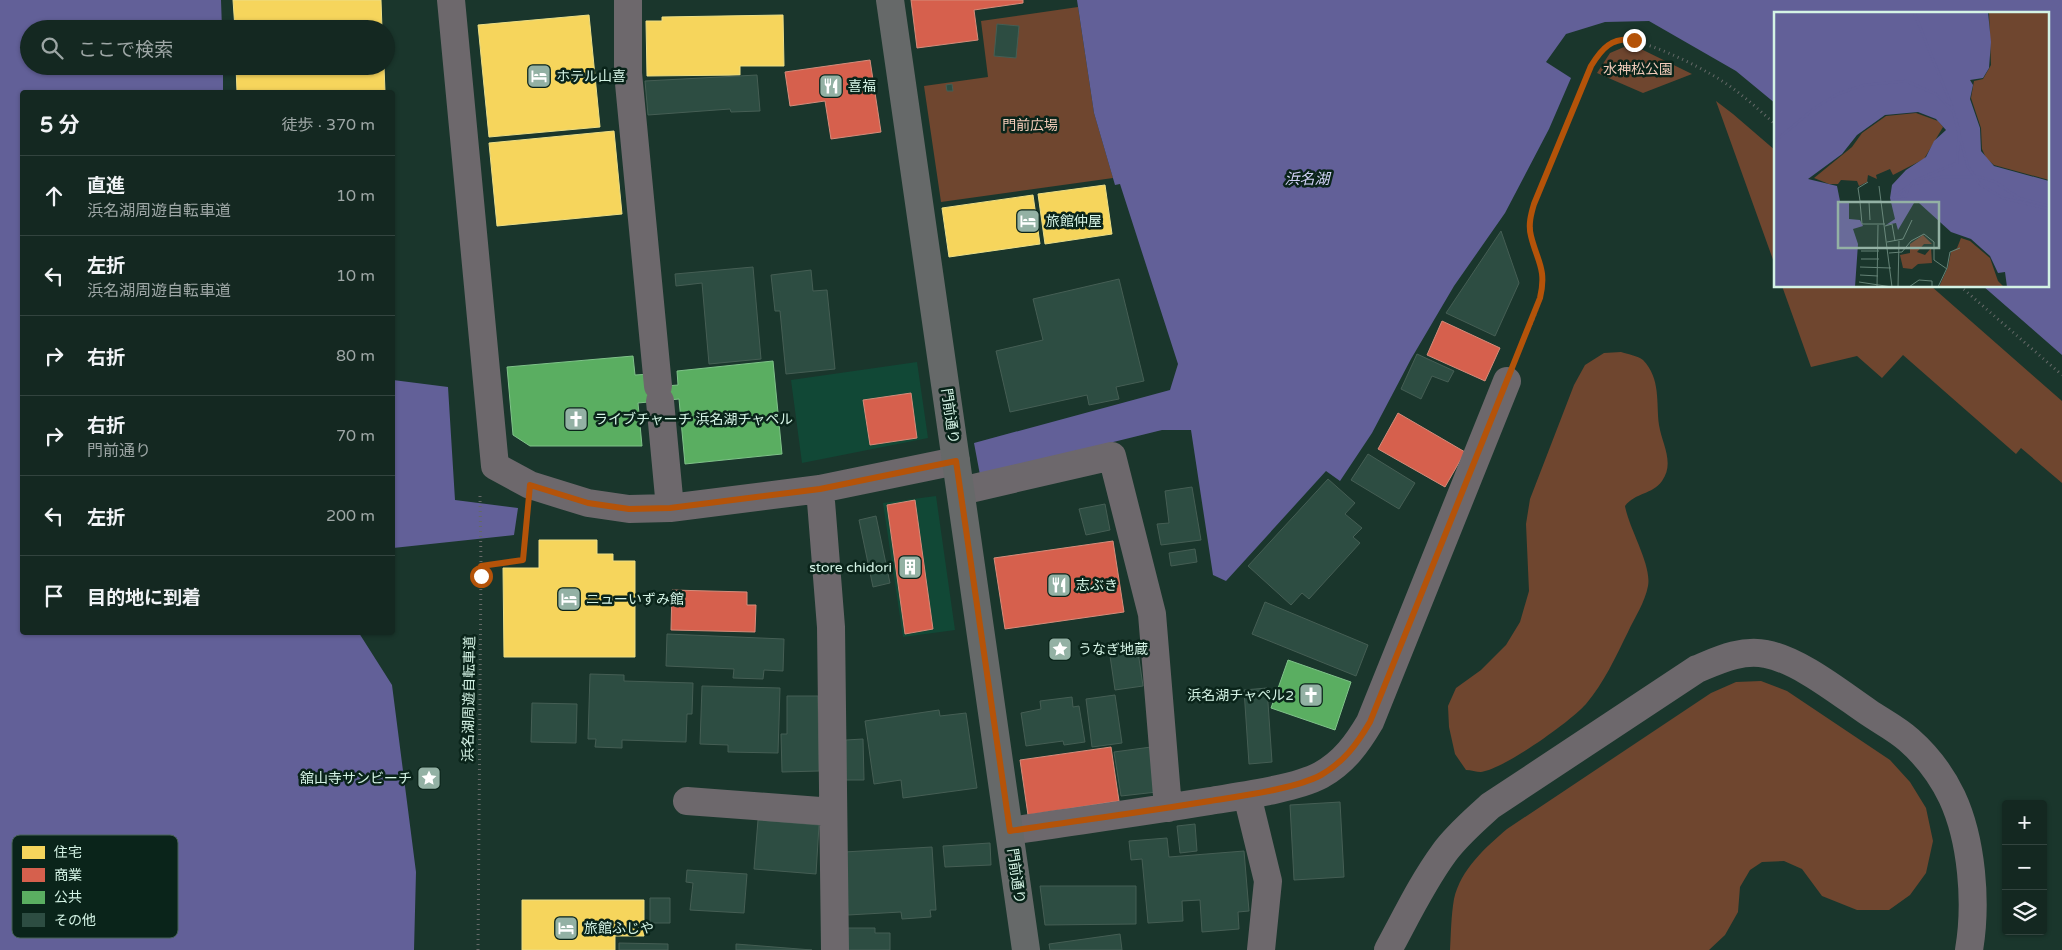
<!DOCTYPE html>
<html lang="ja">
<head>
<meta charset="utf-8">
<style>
	body { margin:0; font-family:"Varela Round","Noto Sans JP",sans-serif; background:#1d302a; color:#f1f3f6 }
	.controls { position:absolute; right:15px; bottom:15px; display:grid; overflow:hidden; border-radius:5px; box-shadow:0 1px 4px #0004 }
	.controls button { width:45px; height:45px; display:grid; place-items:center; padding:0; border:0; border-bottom:1px solid #33443f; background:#142821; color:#f1f3f6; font:25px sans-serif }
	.stop { position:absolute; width:15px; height:15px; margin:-11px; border:4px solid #b45309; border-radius:50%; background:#fff }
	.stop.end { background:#b45309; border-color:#fff; box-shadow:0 1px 5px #0008 }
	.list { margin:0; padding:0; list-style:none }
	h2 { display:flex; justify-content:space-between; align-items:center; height:65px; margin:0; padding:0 20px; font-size:21px }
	h2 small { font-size:16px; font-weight:400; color:#9da6a5 }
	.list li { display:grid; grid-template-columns:32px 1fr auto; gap:15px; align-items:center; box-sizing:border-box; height:80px; padding:0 20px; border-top:1px solid #33443f }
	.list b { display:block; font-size:19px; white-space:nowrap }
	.list p { margin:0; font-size:16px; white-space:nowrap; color:#9da6a5 }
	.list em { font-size:16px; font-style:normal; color:#9da6a5 }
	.icon { flex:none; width:28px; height:28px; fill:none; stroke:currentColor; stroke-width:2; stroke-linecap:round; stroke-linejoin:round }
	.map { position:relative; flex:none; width:2062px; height:950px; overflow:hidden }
	.search { position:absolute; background:#142821; box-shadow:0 1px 4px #0004; left:20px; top:20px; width:375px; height:55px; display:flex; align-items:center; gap:12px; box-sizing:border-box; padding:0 18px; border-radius:28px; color:#9da6a5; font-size:19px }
	.panel { position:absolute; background:#142821; box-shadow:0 1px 4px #0004; left:20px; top:90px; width:375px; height:545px; border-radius:5px }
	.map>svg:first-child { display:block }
	.built { fill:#114836 }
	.green { fill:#6f462f }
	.water { fill:#626098 }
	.homes { fill:#f6d55c; stroke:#ecde85 }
	.shops { fill:#d6604d; stroke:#d58c7b }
	.public { fill:#5aae61; stroke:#7fc389 }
	.building { fill:#2d4d42; stroke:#455e54 }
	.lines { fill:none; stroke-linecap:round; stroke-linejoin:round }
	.path { stroke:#656968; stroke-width:3; stroke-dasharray:1 4; stroke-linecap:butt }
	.minor { stroke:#6d686c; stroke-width:28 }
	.major { stroke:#666969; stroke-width:28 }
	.route { stroke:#b45309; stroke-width:6 }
	.labels { text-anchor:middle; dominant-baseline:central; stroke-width:5; stroke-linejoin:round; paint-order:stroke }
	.park-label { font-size:14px; fill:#f2cbb9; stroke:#0a241a }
	.poi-label { font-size:14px; fill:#d4f3e5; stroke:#0a241a; text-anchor:start }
	.street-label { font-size:14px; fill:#d4f3e5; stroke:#0a241a }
	.water-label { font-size:15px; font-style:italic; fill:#d2d2f7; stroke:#0a241a }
	.inset-river { fill:none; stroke:#626098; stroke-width:2.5 }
	.inset-road { fill:none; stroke:#648276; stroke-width:1 }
	.view { fill:#93b1a4; fill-opacity:0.15; stroke:#93b1a4; stroke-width:2.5 }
	.inset-edge { fill:none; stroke:#d4f3e5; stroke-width:2.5 }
	.key { fill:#0a241a; stroke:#476257; stroke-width:1 }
	.key-label { font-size:14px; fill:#d4f3e5 }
</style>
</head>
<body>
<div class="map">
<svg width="2062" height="950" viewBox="0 0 2062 950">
	<rect width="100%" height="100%" fill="#1a362c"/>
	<!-- built -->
	<path class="built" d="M917,362L928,438L802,463L791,380Z
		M936,496L955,630L903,637L883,503Z"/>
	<!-- green -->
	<path class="green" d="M1078,7L1094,113L1113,178L941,202L924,86L988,77L981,21Z
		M1624,47L1643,50L1692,74L1643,93L1597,73L1610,53Z
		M1716,101L1733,114L1776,151V268Z
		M1782,286H1931L2062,401V483L2021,448L2016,454L1903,355L1882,378L1857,356L1811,367Z
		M1621,352C1627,354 1638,356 1643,360C1661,379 1656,402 1659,425C1662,444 1675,463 1662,481C1652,495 1636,492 1625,506C1629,529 1652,565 1648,586C1645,602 1635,617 1628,632C1616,656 1604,683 1586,704C1570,722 1504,769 1481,772C1476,772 1471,770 1466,770L1455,754L1449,727L1448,706L1456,688L1481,670L1506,645L1520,622L1529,591L1526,524L1530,499L1574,385L1585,365L1604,353Z
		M1761,681L1787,691L1890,760L1910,782L1926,808L1933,841L1926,873L1910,895L1889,910H1857L1822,896L1802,869L1784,861L1762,862L1750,870L1740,887L1738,912L1725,935L1709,950H1450C1451,934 1451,916 1454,899C1461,869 1485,848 1507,829L1711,693L1736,682Z"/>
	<!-- water -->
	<path class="water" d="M0,0H221L222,29H29V66H223V92H22V632L359,633L392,685L416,872L414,950H0Z
		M1077,0H2062V355L1983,286H2048V14H1776V104L1736,71L1649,21L1605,22L1566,34L1546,62L1571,78L1549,129L1505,213L1454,286L1411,359L1372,433L1340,481L1326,471L1226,581L1213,575L1191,430H1162L980,475L974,443L1170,390L1178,364L1120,184L1115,185L1094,113Z
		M393,380L448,387L455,500L518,508L514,535L393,548Z"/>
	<!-- homes -->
	<path class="homes" d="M233,0H381L382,29H235Z
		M589,15L600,127L489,137L478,25Z
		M783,15L784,66H740V75L647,76L646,21H662V17Z
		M236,66H384L385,92H237Z
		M614,131L622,214L497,226L489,143Z
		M1105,185L1112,234L1045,244L1038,194Z
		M1033,195L1040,244L949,257L942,208Z
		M539,540H597V554H613V561H635V657H504L503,568H539Z
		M522,900H644V936H615V950H522Z"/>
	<!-- shops -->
	<path class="shops" d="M911,0H1023V3L974,10L978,40L917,48Z
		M870,60L881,132L831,139L825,101L790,106L785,72Z
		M1442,321L1500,348L1485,381L1427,355Z
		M911,393L917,438L870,445L863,400Z
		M1398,413L1465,452L1445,487L1378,449Z
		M915,500L933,629L905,634L887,505Z
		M1113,541L1124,612L1005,629L994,558Z
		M672,590L747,592V605H756L755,632L671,630Z
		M1111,747L1119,801L1028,815L1020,760Z"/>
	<!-- public -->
	<path class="public" d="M633,356L635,375L651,374L653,387L678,385L677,371L773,361L782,454L685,464L679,399L638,403L642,446H530L513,435L507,367Z
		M1288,660L1351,682L1335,730L1271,708Z"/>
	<!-- building -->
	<path class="building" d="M997,24L1019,26L1016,58L994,56Z
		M757,75L760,111L731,112L730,109L648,115L645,81Z
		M952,84L953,91H947L946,85Z
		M1501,231L1519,283L1495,336L1446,313Z
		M753,267L761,359L709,364L702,283L676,286L675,274Z
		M811,270L813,291L827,290L835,369L786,374L780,311H775L771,275Z
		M1119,279L1144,381L1116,387L1119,399L1089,405L1087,395L1010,412L996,351L1043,340L1033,299Z
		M1417,354L1454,371L1448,382L1432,376L1421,399L1401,389Z
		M1368,454L1415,483L1399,509L1351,480Z
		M1328,479L1355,503L1345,514L1362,528L1353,537L1360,543L1309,599L1302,593L1291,605L1248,566Z
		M1192,487L1201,540L1161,545L1157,524L1169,523L1165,491Z
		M1105,504L1110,530L1086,535L1079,509Z
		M876,516L890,583L873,587L859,520Z
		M1195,549L1197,562L1171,566L1169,553Z
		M1265,602L1368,645L1356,676L1252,634Z
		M667,634L784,639L783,671L764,670L763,679L733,678L734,669L666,666Z
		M1137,645L1143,686L1115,690L1109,649Z
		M590,674L624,675V681L693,683L692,714H687L686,742L622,740V748L595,747L596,739H588Z
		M702,686L780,688L778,753L728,752V745L700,744Z
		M1267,688L1272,762L1249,764L1244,690Z
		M1115,695L1122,743L1092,747L1086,699Z
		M787,696H818L819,771L782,772L781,734H787Z
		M1072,697L1073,707L1079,706L1085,742L1064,745L1063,741L1026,746L1021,713L1041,709L1040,701Z
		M532,703L577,704L576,743L531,742Z
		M939,710L940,716L966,713L977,788L903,798L901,780L874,784L865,721Z
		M863,739L864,780H846V740Z
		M1151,747L1157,792L1121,796L1114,752Z
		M1340,802L1344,877L1294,880L1290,805Z
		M758,820L819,825L816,874L754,869Z
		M1195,824L1197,851L1180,853L1177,826Z
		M1167,838L1169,857L1244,851L1249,911L1238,912L1239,929L1202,932L1200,900L1182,901L1183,921L1148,923L1142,859L1131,860L1129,841Z
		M990,843L991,865L945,867L943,846Z
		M932,847L936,910H930L931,917L902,919L901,912L848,915L844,852Z
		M687,870L747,874L744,913L690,910L693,883L686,882Z
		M1040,886H1136V924L1045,925Z
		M650,898H670V923H650Z
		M843,928H875V933H890V950H844Z
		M1120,934L1122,950H1050L1049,944Z
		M619,943L668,944V950H619Z
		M736,944L812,950H736Z"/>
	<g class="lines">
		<!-- path -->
		<path class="path" d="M1960,286L2062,375
			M1519,352C1528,328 1545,301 1543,275C1543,269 1540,262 1538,256C1531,236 1528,226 1534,204L1591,66C1597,56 1603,45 1614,41C1635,33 1700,67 1719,79C1740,92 1758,109 1776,125
			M480,496L481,566
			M478,950L481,566L523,560L527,519"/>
		<!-- minor -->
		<path class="minor" d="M451,0L495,466L530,485L588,503L629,509L670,508L820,489L956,461
			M628,0V73L658,386
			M660,401L670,508
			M820,489L831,627L835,950
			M961,491L1112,456L1152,614L1168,808
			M1247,795L1268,881L1261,950
			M687,801L833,812
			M1010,831C1076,821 1143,812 1210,801C1240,796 1295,789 1321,775C1344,762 1357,744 1370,722L1507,381
			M1388,950C1406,917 1422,883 1444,853C1457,835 1474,821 1490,806L1697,669C1719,660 1742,649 1766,654C1799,660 1840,693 1868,712C1881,721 1897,729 1909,740C1926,755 1942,776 1952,797C1972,840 1977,903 1969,950"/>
		<!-- major -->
		<path class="major" d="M890,0L1026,950"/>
	</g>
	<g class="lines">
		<!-- route -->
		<path class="route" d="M481,576V566L523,560L530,485L588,503L629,509L670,508L820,489L956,461L1010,831C1076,821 1143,812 1210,801C1240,796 1295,789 1321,775C1344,762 1357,744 1370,722L1540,298C1547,269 1537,261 1531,236C1528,225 1531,214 1534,204L1591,66C1602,48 1612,37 1634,40"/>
	</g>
	<!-- icons -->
	<defs>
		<g id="hotel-square" transform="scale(1.25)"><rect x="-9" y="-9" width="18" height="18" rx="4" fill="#93b1a4" stroke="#0a241a"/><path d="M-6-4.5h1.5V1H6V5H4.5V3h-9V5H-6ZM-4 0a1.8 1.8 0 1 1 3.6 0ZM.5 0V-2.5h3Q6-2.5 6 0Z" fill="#fff"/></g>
		<g id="restaurant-square" transform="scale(1.25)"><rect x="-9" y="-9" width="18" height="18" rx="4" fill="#93b1a4" stroke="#0a241a"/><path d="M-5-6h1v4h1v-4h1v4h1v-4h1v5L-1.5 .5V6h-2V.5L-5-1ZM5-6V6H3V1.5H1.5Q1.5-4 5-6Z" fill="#fff"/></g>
		<g id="church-square" transform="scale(1.25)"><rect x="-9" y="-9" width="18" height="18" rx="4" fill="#93b1a4" stroke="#0a241a"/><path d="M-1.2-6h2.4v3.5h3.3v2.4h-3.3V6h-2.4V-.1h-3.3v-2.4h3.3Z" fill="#fff"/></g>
		<g id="building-square" transform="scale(1.25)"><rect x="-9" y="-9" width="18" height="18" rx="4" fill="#93b1a4" stroke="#0a241a"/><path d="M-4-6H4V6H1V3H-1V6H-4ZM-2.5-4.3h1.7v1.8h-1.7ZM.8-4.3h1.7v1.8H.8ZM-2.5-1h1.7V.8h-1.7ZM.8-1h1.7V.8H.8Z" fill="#fff"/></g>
		<g id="sight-square" transform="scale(1.25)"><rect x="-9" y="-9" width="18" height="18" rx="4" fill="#93b1a4" stroke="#0a241a"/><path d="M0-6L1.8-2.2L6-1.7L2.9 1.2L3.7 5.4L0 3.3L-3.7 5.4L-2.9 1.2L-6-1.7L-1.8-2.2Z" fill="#fff"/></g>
	</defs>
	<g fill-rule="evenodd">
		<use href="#hotel-square" x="539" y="76"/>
		<use href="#restaurant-square" x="831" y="86"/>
		<use href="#hotel-square" x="1028" y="221"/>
		<use href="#church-square" x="576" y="419"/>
		<use href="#building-square" x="910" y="567"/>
		<use href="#restaurant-square" x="1059" y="585"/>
		<use href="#hotel-square" x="569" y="599"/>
		<use href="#sight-square" x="1060" y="649"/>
		<use href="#church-square" x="1311" y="695"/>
		<use href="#sight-square" x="429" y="778"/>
		<use href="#hotel-square" x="566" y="928"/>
	</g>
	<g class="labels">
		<!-- park labels -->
		<g class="park-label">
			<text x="1638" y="69">水神松公園</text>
			<text x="1030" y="125">門前広場</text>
		</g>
		<!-- poi labels -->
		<g class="poi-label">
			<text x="556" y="76">ホテル山喜</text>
			<text x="848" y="86">喜福</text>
			<text x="1046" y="221">旅館仲屋</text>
			<text x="594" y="419">ライブチャーチ 浜名湖チャペル</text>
			<text x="892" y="567" text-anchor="end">store chidori</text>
			<text x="1076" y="585">志ぶき</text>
			<text x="586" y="599">ニューいずみ館</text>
			<text x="1078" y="649">うなぎ地蔵</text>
			<text x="1294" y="695" text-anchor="end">浜名湖チャペル2</text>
			<text x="412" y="778" text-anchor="end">舘山寺サンビーチ</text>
			<text x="584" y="928">旅館ふじや</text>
		</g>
		<!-- street labels -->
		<g class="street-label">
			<text transform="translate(950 416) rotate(82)">門前通り</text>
			<text transform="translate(469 699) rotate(-89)">浜名湖周遊自転車道</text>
			<text transform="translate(1016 876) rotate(82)">門前通り</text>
		</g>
		<!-- water labels -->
		<g class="water-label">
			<text x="1307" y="179">浜名湖</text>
		</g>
	</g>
	<!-- overview -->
	<g transform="translate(1774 12)">
		<rect width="275" height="275" fill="#1a362c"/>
		<path d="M215,0H275V168L220,153L212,146L208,137L207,116L197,86L200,69L209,67L217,53ZM142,101L164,109L169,115L150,147L119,163L116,157L102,163L103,167L94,163L93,170L85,174L83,169L67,168L64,172H55L40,166L78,135L88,121L112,104ZM149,223L158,232H150L143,240L151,243L157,236L158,251L144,252L138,257L129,256L126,243L136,241V232ZM187,226L196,229L216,246L224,269L230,275H165L174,255L177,240L183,236Z" fill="#6f462f"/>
		<path d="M0,0H214L217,30L215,56L209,66L196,68L199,73L196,87L206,116L207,139L220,154L275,169V275H233L231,260L224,261L216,244L197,227L177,220L145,191H140L124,218L122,211L112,213L121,207L116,186L118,173L132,158L152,145L160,129L172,118L162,107L144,100L111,103L83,123L68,142L34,167L63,174L66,189H75V207L86,208L89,214L79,217L84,232L81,275H0Z" fill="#626098"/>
		<path class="inset-river" d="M140,0L179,97M0,130L42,95L64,82L90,73L132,69L162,82L179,99L194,155L207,173L229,186L275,197M140,172L167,165H206L221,170L245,186L275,194M121,184L136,173M119,186L132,184L134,176L140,169L183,151L185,119L181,104"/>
		<path class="inset-road" d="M94,170L84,176L86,189H107M105,174L118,275M86,190L88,212H111M95,190L96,208M111,214L118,212L121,229M113,230L129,227L138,208M87,239H105M115,241L128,240L137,229L150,222L160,230V248L173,257M87,247H105M86,255L117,256M86,263L104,264M85,270L118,275M103,275L104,213M124,275L125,229M135,275L145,268L158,269V275M164,275L173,256L176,240L186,236"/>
		<path class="view" d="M64,190H165V236H64Z"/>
		<rect width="275" height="275" class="inset-edge"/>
	</g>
	<!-- legend -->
	<rect x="12" y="835" width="166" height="103" rx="8" class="key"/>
	<rect x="22" y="846" width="23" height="13" fill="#f6d55c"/>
	<rect x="22" y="868" width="23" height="14" fill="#d6604d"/>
	<rect x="22" y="891" width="23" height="13" fill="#5aae61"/>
	<rect x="22" y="913" width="23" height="14" fill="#2d4d42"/>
	<g class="key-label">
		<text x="54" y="857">住宅</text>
		<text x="54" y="880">商業</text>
		<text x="54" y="902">公共</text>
		<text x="54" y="925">その他</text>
	</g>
</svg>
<div class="controls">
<button>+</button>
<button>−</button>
<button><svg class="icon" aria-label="layers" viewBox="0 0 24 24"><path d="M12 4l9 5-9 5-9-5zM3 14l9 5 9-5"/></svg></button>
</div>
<div class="stop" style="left:481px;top:576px"></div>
<div class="stop end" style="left:1634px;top:40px"></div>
<div class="search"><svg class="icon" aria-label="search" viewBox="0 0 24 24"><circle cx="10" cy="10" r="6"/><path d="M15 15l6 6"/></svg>ここで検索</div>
<section class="panel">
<h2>5 分<small>徒歩 · 370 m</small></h2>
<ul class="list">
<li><svg class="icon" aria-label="ahead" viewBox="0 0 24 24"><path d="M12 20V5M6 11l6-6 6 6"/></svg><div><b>直進</b><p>浜名湖周遊自転車道</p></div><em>10 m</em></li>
<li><svg class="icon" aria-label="left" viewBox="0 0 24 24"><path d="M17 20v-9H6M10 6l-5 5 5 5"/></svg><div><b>左折</b><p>浜名湖周遊自転車道</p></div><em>10 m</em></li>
<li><svg class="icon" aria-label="right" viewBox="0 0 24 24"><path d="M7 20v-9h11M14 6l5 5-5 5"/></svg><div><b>右折</b></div><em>80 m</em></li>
<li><svg class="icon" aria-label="right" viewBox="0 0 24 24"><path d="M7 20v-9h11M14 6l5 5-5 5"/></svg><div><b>右折</b><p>門前通り</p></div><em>70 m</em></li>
<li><svg class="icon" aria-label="left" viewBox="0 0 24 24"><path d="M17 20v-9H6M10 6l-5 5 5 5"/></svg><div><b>左折</b></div><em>200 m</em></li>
<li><svg class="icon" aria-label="arrive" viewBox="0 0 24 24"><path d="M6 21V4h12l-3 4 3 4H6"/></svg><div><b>目的地に到着</b></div></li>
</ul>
</section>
</div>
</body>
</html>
